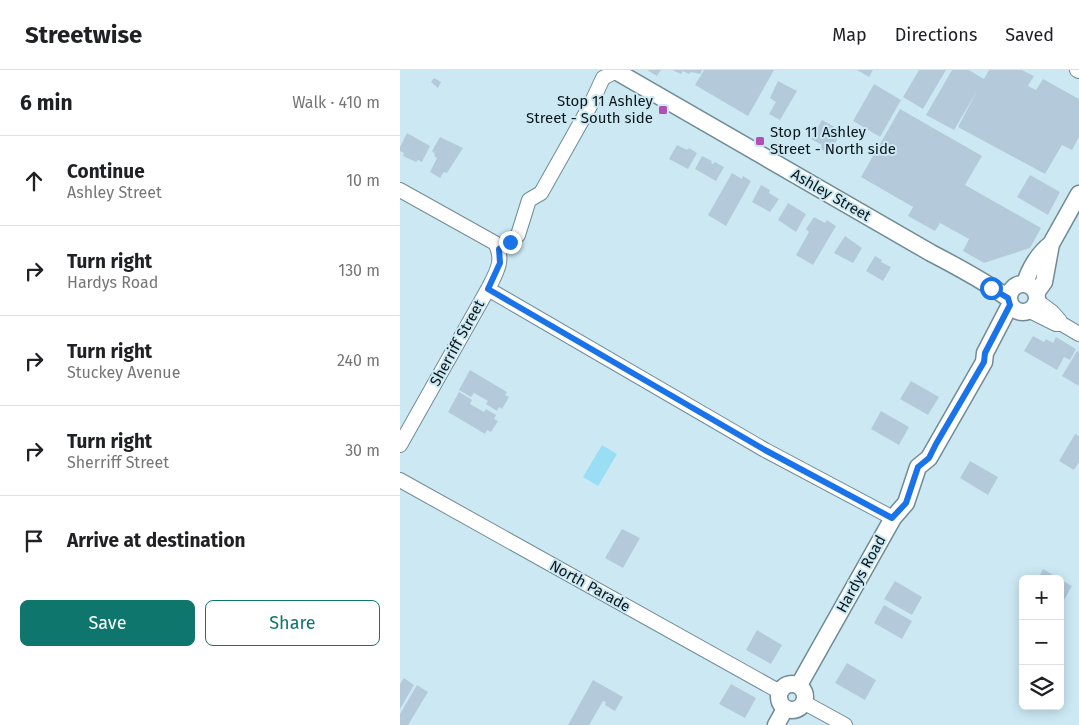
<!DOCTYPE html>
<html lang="en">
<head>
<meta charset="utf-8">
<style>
	body { margin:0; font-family:"Fira Sans",sans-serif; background:#f2f2f2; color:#202124 }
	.controls { position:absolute; right:15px; bottom:15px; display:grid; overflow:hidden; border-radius:8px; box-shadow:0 2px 12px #0003 }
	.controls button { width:45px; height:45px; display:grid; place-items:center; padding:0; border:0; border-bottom:1px solid #e0e0e0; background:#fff; color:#202124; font:25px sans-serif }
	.stop { position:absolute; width:15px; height:15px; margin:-11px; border:4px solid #1a73e8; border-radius:50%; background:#fff }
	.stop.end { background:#1a73e8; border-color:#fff; box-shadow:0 1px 5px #0008 }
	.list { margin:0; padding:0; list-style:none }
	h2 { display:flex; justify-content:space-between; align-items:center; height:65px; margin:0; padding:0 20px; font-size:21px }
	h2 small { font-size:16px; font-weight:400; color:#757577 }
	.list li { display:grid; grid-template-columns:32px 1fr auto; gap:15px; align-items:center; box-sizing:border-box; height:90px; padding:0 20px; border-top:1px solid #e0e0e0 }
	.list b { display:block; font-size:19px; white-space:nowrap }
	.list p { margin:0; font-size:16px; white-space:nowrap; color:#757577 }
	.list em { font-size:16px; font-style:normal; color:#757577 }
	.actions { display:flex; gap:10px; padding:15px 20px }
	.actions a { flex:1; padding:11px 0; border:1px solid #0f766e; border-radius:8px; text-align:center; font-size:18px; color:#0f766e }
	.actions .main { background:#0f766e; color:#fff }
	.icon { flex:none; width:28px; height:28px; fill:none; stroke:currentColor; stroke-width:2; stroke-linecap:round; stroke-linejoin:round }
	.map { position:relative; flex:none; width:679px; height:655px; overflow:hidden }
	header { display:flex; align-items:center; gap:30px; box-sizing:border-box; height:70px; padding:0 25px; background:#fff; border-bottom:1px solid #e0e0e0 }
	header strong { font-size:24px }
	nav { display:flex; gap:28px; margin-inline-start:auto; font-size:18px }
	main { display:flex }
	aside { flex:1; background:#fff }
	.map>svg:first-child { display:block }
	.green { fill:#9adef6 }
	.building { fill:#b4cadb }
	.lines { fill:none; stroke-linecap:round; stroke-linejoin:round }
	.minor-casing { stroke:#708b95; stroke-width:16 }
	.tertiary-casing { stroke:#708b95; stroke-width:19 }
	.minor { stroke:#fff; stroke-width:14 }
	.tertiary { stroke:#fff; stroke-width:16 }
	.route { stroke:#1a73e8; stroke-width:6 }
	.poi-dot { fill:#b14fb5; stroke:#cce9f3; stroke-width:2 }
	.labels { text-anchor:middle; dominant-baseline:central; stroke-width:4; stroke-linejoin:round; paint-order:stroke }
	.poi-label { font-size:15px; fill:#0c171b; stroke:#cce9f3; text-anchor:end }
	.street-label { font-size:15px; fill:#0c171b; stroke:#cce9f3 }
</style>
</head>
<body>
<header>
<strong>Streetwise</strong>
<nav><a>Map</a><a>Directions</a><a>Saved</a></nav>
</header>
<main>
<aside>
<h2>6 min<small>Walk · 410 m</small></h2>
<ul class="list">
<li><svg class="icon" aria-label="ahead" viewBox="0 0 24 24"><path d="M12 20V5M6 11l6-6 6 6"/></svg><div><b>Continue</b><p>Ashley Street</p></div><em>10 m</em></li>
<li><svg class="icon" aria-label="right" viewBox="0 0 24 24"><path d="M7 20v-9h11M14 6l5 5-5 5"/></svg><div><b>Turn right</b><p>Hardys Road</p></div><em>130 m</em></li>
<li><svg class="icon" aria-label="right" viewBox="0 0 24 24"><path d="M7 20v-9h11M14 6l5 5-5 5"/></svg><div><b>Turn right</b><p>Stuckey Avenue</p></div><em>240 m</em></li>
<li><svg class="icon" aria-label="right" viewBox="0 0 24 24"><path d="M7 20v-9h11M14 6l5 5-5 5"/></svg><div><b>Turn right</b><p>Sherriff Street</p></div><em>30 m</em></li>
<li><svg class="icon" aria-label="arrive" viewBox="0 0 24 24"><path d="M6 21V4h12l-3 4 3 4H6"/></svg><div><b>Arrive at destination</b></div></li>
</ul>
<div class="actions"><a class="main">Save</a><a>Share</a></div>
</aside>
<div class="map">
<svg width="679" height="655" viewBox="0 0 679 655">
	<rect width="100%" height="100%" fill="#cce9f3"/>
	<!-- green -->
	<path class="green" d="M202,375L217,384L198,416L183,407Z"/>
	<!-- building -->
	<path class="building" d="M247,0H261L257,6Z
		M272,0H302L300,4L291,2L289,4L283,1L281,4Z
		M304,0H374L348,46L295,15Z
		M457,0H473L469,7Z
		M519,0H546L523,39L503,27Z
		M552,0H569L584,9L589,0H622L634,6L628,16L636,20L643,9L679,29V67L672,80L662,75L645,104L558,57L577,21L554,60L526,45Z
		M34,8L41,12L38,18L31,12Z
		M378,11L397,21L380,50L369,44L376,32L370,28Z
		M474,14L501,30L480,67L453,51Z
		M500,39L582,86L565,115L641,158L630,178L584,193L563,181L569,169L540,153L535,161L508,146L513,137L461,107Z
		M422,50L442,61L429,83L420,79L422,75L411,69Z
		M7,63L30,76L22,92L18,90L16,92L3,86L4,83L0,81V77Z
		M40,67L63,78L47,103L44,102L40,108L30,102L37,88L34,86L35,84L32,81Z
		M277,75L287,80L289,78L297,83L288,99L269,89Z
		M302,86L312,91L311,93L313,94L315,92L324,97L316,111L295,99Z
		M332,103L342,109L343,106L351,111L326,156L308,145Z
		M630,105L660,122L648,145L617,127Z
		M361,115L370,120L369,123L379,129L370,142L352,132Z
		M388,133L406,144L396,162L378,150Z
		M414,147L425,153L427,150L436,156L413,195L396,185L409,162L406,159Z
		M445,166L462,178L453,193L434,183Z
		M475,186L482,190L481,192L491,197L483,211L466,201Z
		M633,266L644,272L646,269L653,273L656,267L676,279L670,290L664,287L657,300L624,281Z
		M677,281L679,282V316L662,306Z
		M70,300L107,322L105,325L109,327L102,339L99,337L97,341L86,334L88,331L74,323L71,327L59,320Z
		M511,311L539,327L528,345L500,329Z
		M59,322L72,330L70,334L84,342L86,339L96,345L94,349L98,351L91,362L87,360L85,364L48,342Z
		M481,341L509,357L499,375L471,359Z
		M675,364L679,366V392L674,400L659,391Z
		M570,391L598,407L588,425L560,408Z
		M222,459L240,468L223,498L205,488Z
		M643,499L660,509H638Z
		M660,509L672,516L660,537Z
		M495,511L522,527L512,545L484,529Z
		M484,535L512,551L502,569L474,553Z
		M357,560L382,575L371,594L346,580Z
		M447,593L476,610L465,630L435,613Z
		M4,608L14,615L0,639V614Z
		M193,610L223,627L215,641L205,635L206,632L203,631L189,655H168Z
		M331,614L356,628L345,648L319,634Z
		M17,615L28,622L8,655H0V644Z"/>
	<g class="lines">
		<!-- minor casing -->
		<g class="minor-casing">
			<path id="minor" d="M677,0L679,1
				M0,120L95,173C105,190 96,203 88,219L0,375
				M99,179L118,165L129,130L141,123L190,36L203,8L218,0
				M88,219L365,380L493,448
				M637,231L652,242L660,251
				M630,241L656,254H662L679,264
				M0,410L380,622
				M405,633L445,655"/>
		</g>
		<!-- tertiary casing -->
		<g class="tertiary-casing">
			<path id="tertiary" d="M214,0L531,183C558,197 584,211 608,228
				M609 228a14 14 0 1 1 28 0a14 14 0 1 1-28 0Z
				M625,214C629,199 639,183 651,174
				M636,223L644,212L651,174L679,124
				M379 627a13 13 0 1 1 26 0a13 13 0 1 1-26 0Z
				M399,615L493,448L506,433L518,397L529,388L584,292L585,283L610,235
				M376,655L385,639"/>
		</g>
		<!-- minor -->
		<use href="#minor" class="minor"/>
		<!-- tertiary -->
		<use href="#tertiary" class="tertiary"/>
	</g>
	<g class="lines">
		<!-- route -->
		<path class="route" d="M110,172L99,179L100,193L88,219L365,380L492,448L506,433L518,397L529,388L536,374L584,292L585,283L610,235L608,228L591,218"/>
	</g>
	<!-- markers -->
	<g class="poi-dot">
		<rect x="258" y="35" width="10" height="10" rx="2.5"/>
		<rect x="355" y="66" width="10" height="10" rx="2.5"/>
	</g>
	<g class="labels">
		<!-- poi labels -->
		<g class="poi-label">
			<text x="253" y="31">Stop 11 Ashley<tspan x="253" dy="17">Street - South side</tspan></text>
			<text x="370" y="62" text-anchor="start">Stop 11 Ashley<tspan x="370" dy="17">Street - North side</tspan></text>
		</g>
		<!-- street labels -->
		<g class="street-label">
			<text transform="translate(431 125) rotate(30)">Ashley Street</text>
			<text transform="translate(57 273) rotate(-61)">Sherriff Street</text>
			<text transform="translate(461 504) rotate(-61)">Hardys Road</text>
			<text transform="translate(190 516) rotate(29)">North Parade</text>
		</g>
	</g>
</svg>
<div class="controls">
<button>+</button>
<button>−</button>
<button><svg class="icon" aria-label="layers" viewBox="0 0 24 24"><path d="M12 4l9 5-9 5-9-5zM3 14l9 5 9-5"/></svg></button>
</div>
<div class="stop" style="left:591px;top:218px"></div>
<div class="stop end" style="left:110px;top:172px"></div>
</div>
</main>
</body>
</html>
